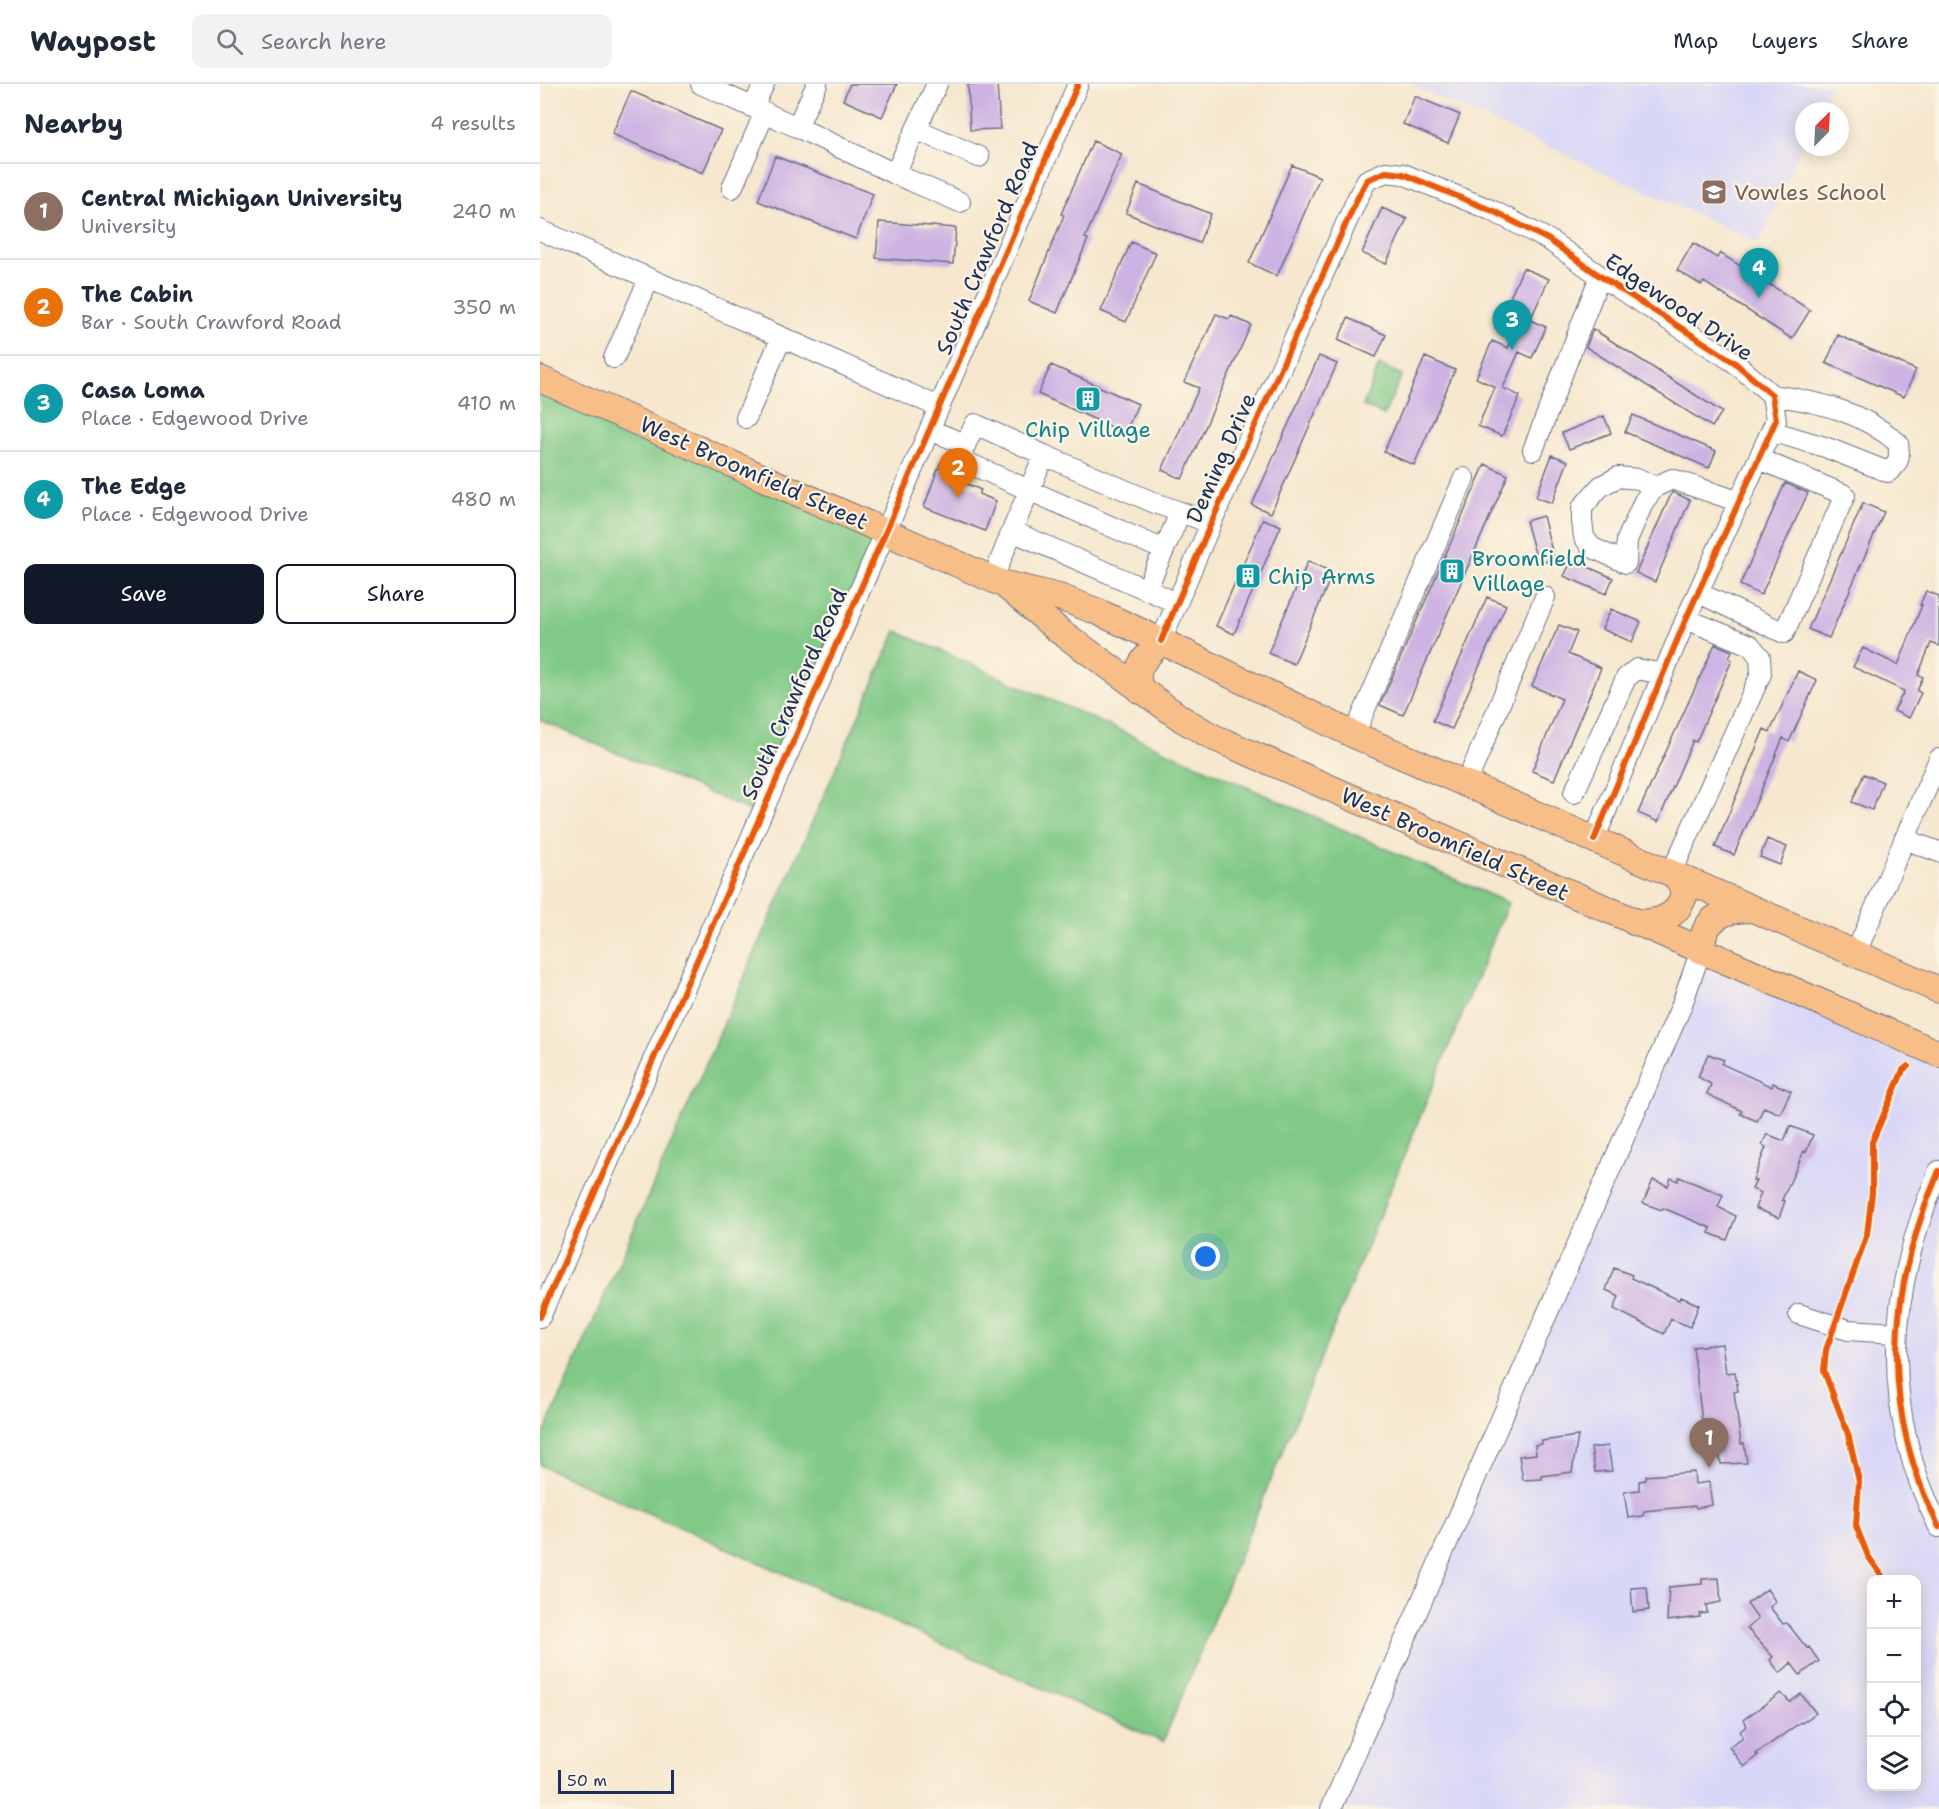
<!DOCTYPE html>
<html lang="en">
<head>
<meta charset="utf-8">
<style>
	body { margin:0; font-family:"Shantell Sans",sans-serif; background:#f2f2f3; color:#1f2937 }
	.controls { position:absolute; right:18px; bottom:18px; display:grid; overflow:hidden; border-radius:12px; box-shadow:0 3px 15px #0003 }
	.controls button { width:54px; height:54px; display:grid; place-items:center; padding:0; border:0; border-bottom:2px solid #e0e1e3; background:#fff; color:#1f2937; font:30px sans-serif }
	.compass { position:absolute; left:1255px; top:18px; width:54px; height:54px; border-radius:50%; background:#fff; box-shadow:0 3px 15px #0003; rotate:24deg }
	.scale { position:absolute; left:18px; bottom:15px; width:116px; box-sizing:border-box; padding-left:6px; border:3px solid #1b2f5e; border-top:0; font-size:16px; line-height:21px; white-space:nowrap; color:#1b2f5e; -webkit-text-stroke:4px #fcf5e5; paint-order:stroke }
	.you { position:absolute; left:666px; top:1173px; width:21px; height:21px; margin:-15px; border:4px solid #fff; border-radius:50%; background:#1a73e8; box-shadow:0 0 0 9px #1a73e833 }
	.badge { display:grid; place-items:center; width:39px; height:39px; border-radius:50%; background:#111827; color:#fff; font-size:20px; font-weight:700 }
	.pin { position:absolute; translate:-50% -50px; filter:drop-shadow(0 2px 3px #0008) }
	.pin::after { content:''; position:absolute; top:32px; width:21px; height:18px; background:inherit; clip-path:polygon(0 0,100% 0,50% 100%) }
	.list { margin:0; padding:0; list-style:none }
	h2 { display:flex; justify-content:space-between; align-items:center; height:78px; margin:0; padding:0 24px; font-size:26px }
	h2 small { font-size:20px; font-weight:400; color:#747a83 }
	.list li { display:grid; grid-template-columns:39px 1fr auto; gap:18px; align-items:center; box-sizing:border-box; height:96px; padding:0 24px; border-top:2px solid #e0e1e3 }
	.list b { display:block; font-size:22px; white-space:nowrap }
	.list p { margin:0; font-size:20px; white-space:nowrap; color:#747a83 }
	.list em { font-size:20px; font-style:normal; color:#747a83 }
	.actions { display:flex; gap:12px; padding:18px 24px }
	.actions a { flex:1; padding:14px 0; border:2px solid #111827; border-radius:12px; text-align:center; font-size:21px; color:#111827 }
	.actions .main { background:#111827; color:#fff }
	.icon { flex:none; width:33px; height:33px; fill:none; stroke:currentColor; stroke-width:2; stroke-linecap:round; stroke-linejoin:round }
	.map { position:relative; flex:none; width:1399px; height:1725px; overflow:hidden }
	header { display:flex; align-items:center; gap:36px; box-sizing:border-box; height:84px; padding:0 30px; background:#fff; border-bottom:2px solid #e0e1e3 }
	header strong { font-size:28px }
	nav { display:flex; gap:33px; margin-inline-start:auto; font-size:21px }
	.search { width:420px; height:54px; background:#f2f2f3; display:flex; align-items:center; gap:15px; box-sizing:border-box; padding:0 21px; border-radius:12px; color:#747a83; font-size:22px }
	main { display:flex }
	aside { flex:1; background:#fff }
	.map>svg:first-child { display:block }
	.built { fill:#d9d7f7; fill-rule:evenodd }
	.green { fill:#80c986; stroke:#4e7c72; stroke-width:1.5 }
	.building { fill:#cdb3e3 }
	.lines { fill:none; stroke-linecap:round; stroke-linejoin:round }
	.minor-casing { stroke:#686f85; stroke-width:22 }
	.major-casing { stroke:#686f85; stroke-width:28 }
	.minor { stroke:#fff; stroke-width:20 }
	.major { stroke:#f7be88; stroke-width:26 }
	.cycleway-casing { stroke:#fcf5e5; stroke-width:10 }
	.cycleway { stroke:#e8590c; stroke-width:6 }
	.labels { text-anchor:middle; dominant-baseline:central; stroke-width:4.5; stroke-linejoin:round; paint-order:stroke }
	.education-label { font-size:22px; fill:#785e54; stroke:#fcf5e5; text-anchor:start }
	.street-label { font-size:22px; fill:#1b2f5e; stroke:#fcf5e5 }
	.culture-label { font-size:22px; fill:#0d838f; stroke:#fcf5e5; text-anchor:start }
</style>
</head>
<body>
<header>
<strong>Waypost</strong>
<div class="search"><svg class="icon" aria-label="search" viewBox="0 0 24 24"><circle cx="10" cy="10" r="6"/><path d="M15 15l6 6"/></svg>Search here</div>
<nav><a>Map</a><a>Layers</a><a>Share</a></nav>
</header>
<main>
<aside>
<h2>Nearby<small>4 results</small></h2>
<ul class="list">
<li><span class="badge" style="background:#8d6e63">1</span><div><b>Central Michigan University</b><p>University</p></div><em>240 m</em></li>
<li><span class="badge" style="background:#e8710a">2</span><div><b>The Cabin</b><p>Bar · South Crawford Road</p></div><em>350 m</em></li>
<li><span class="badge" style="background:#0f9aa8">3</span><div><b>Casa Loma</b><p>Place · Edgewood Drive</p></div><em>410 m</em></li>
<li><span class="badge" style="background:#0f9aa8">4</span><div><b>The Edge</b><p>Place · Edgewood Drive</p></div><em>480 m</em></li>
</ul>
<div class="actions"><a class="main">Save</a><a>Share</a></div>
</aside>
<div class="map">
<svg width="1399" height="1725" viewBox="0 0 1399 1725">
	<rect width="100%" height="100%" fill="#fcf5e5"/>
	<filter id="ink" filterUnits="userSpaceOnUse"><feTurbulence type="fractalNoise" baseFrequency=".0167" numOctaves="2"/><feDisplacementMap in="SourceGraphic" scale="12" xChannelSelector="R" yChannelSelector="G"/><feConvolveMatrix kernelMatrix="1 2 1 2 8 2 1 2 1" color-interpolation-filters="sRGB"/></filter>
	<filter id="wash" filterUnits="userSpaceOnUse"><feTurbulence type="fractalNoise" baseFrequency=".008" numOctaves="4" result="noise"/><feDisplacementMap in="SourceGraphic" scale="24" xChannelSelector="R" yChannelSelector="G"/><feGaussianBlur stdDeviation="1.35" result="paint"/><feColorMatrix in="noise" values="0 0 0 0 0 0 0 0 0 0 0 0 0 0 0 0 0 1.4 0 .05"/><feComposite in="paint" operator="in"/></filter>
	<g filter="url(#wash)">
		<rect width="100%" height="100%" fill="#f6e7ce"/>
		<!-- built -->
		<path class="built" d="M870,0H1290L1278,27H1264V57L1219,159Z
			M1167,884L1399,973V1725H791L1094,1032ZM1332,1496H1376V1702H1332Z"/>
		<!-- green -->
		<path class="green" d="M839,281L862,291L844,331L823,322Z
			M0,298L345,452L220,731L0,636Z
			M356,547L968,819L623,1658L0,1381V1359Z"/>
		<g id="blocks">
			<!-- building -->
			<path class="building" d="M310,0H357L342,33L303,16Z
				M428,0H457L460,45L430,46Z
				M91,7L181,46L163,89L72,50Z
				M875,12L920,31L908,59L863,40Z
				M553,57L582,70L545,154L548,155L517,229L489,217L524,131L521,130Z
				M235,72L333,110L316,155L218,117Z
				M752,81L780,93L737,192L709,179Z
				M598,100L671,130L659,159L586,129Z
				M842,124L867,135L846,180L822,169Z
				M339,138L416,144L413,180L336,174Z
				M591,158L616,169L586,238L561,227Z
				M1153,159L1177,174L1180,169L1270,226L1252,255L1164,198L1161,201L1137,186Z
				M983,184L1009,195L990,236L1006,243L992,274L979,268L963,304L980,312L962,352L938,342L955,303L936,294L952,257L968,264L982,233L965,225Z
				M676,230L689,235L691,232L711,241L642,395L622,386L659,304L644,298Z
				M808,234L846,251L836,273L798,256Z
				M1053,245L1182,328L1172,343L1046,263Z
				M1298,251L1376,286L1364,313L1286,279Z
				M779,272L797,280L731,429L712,421Z
				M885,273L915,286L874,381L844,368Z
				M511,281L598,320L585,349L498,310Z
				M1093,331L1176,367L1169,384L1085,348Z
				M1064,332L1071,349L1029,365L1022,349Z
				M1012,371L1028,377L1012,419L996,413Z
				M400,379L416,387L413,394L441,406L439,410L456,417L445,447L384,423Z
				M945,380L968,391L863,631L840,621Z
				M1245,399L1268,409L1221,511L1200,501Z
				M1132,408L1150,416L1115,498L1096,489Z
				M1323,419L1344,428L1289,554L1268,545Z
				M1003,432L1014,475L998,480L986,437Z
				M723,435L741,442L694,550L676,542Z
				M1032,476L1073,494L1066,510L1024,492Z
				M768,477L793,488L754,580L728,569Z
				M1386,507L1399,512V562L1391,559L1378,591L1383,593L1377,607L1381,609L1369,634L1354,627L1364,607L1313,583L1323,564L1358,581L1382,521H1380Z
				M947,513L966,521L912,645L893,637Z
				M1071,525L1101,538L1092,558L1062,545Z
				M1019,541L1037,548L1028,570L1061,584L1014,696L992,687L1022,615L992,602Z
				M1175,560L1192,567L1189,574L1192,576L1156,658L1153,656L1118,738L1098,729Z
				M1258,587L1277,596L1249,658L1243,654L1194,771L1175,763L1224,645L1230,648Z
				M1324,690L1343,698L1332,726L1312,718Z
				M1227,755L1247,763L1240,781L1220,773Z
				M1168,970L1184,976L1182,980L1232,1003L1233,999L1251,1007L1240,1030L1224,1023L1217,1037L1200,1030L1202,1027L1167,1010L1171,1000L1158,993Z
				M1250,1042L1273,1051L1266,1068L1264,1067L1242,1116L1245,1117L1239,1134L1215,1124L1221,1109L1212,1105L1216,1097L1213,1096L1226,1063L1222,1061L1227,1050L1244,1057Z
				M1139,1093L1183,1111L1178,1123L1196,1132L1187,1156L1169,1149L1171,1144L1123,1124L1122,1126L1103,1119L1113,1096L1128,1102L1131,1094L1138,1097Z
				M1074,1184L1092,1191L1091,1194L1139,1216L1141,1213L1159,1221L1150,1243L1131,1235L1124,1250L1074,1225L1079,1212L1066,1206Z
				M1182,1260L1186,1289L1195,1288L1198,1307L1194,1308L1201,1360L1204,1359L1207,1379L1181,1380L1178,1363L1160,1365L1159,1346H1163L1153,1263Z
				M1038,1352L1032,1388L1002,1392V1395L983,1396L979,1372L996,1370L995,1361L1002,1360V1357Z
				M1068,1362L1072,1387L1055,1388L1051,1364Z
				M1154,1388L1155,1400L1169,1398L1172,1421L1156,1424L1155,1422L1104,1427L1103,1432L1088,1434L1084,1408L1099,1406V1397L1106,1396V1392Z
				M1179,1494L1181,1518L1166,1521L1167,1529L1159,1530L1160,1533L1127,1537L1129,1503L1162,1500V1495Z
				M1107,1503L1109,1526L1093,1528L1091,1504Z
				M1227,1505L1236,1518L1230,1523L1243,1540L1247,1539L1267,1564L1269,1563L1279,1577L1260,1591L1251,1579L1240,1589L1230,1576L1233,1573L1207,1544L1218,1535L1207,1520Z
				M1241,1609L1250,1618L1261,1610L1276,1629L1262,1639L1261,1638L1216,1670L1218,1671L1204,1683L1189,1663L1203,1653L1200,1647L1207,1642L1204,1635Z"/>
		</g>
	</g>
	<g filter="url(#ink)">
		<use href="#blocks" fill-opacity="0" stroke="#686f85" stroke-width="1.5"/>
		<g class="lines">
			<!-- minor casing -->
			<g class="minor-casing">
				<path id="minor" d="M161,0L257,43L277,0
					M213,23L224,0
					M257,43L355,90L397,0
					M376,45L439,73
					M355,90L420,118
					M192,104L225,28
					M0,146L399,323
					M74,274L109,195
					M206,334L241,255
					M390,346L425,360
					M1231,347L1285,363L1348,388C1360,379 1360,373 1358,359C1321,327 1279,318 1232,311
					M993,366L1060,192
					M504,371L435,340L419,375L624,466L640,429
					M1078,393L1099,395L1115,403L1104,417L1087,456L1086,479L1051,463L1044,453L1042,437V424L1051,413L1061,402Z
					M1115,403L1132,395L1200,418
					M472,447L504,371L615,419L671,439
					M453,495L472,447L637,519
					M606,506L624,466
					M1159,509L1244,549L1305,411L1219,375
					M621,557L671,439L818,113L827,96L846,88L863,90L953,127L1009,156L1060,192L1194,278L1232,311L1236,336L1146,535L1054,756
					M814,651L924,394
					M926,700L1005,513
					M1034,709L1086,594L1097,585L1123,590
					M1364,755L1399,768
					M1131,790L1221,590L1220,573L1210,561L1146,535
					M1315,871L1399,675
					M1399,1087C1347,1207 1339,1325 1399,1443
					M1259,1230L1308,1246L1356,1249
					M0,1233L346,447L538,0
					M791,1725L1141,923L1161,866"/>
			</g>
			<!-- major casing -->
			<g class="major-casing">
				<path id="major" d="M0,295L461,499L519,513L556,527L621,557L814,651L1399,906
					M466,502L518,546L642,635L673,653L1399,970
					M601,607C591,583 607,573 621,557
					M1094,838C1116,840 1136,835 1144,812L1141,799L1135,792
					M1161,866C1163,835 1182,825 1211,825"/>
			</g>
			<!-- minor -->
			<use href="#minor" class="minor"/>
			<!-- major -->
			<use href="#major" class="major"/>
			<!-- cycleway casing -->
			<g class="cycleway-casing">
				<path id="cycleway" d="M621,557L671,439L818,113L827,96L846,88L863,90L953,127L1009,156L1060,192L1194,278L1232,311L1236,336L1146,535L1054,756
					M1399,1087C1347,1207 1339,1325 1399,1443
					M0,1233L346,447L538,0
					M1345,1496L1328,1472L1316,1442L1319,1397L1308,1350L1284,1287L1286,1266L1327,1150L1332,1109V1058L1363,986L1368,982"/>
			</g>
			<!-- cycleway -->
			<use href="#cycleway" class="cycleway"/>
		</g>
	</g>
	<!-- icons -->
	<defs>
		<g id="school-square" transform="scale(1.35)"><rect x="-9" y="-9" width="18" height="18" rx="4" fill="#8d6e63" stroke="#fcf5e5"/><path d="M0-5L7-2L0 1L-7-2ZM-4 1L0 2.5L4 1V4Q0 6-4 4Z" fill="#fff"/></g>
		<g id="building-square" transform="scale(1.35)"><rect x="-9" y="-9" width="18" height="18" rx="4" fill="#0f9aa8" stroke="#fcf5e5"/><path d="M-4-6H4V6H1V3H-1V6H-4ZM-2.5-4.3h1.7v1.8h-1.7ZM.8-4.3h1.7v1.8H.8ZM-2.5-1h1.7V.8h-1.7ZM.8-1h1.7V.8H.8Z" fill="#fff"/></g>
	</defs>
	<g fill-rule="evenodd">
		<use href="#school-square" x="1174" y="108"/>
		<use href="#building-square" x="548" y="315"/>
		<use href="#building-square" x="912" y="487"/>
		<use href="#building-square" x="708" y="492"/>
	</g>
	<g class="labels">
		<!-- education labels -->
		<g class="education-label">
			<text x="1194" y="108">Vowles School</text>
		</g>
		<!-- street labels -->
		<g class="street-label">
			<text transform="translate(447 164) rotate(-67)">South Crawford Road</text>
			<text transform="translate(1139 223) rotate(34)">Edgewood Drive</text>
			<text transform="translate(681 374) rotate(-66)">Deming Drive</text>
			<text transform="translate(214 389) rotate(24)">West Broomfield Street</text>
			<text transform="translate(254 610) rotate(-66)">South Crawford Road</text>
			<text transform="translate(915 760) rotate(24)">West Broomfield Street</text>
		</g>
		<!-- culture labels -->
		<g class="culture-label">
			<text x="548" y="345" text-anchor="middle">Chip Village</text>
			<text x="932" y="474">Broomfield<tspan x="932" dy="25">Village</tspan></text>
			<text x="728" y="492">Chip Arms</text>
		</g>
	</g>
</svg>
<div class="controls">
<button>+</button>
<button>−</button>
<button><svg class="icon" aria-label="locate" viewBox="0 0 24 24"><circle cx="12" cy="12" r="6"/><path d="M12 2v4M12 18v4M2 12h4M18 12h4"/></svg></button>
<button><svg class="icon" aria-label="layers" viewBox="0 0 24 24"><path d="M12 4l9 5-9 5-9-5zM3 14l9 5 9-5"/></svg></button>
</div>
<svg class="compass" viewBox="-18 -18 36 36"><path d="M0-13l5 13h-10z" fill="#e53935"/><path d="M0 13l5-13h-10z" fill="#747a83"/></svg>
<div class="scale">50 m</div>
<div class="you"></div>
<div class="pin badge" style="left:1169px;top:1384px;background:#8d6e63">1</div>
<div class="pin badge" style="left:418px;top:414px;background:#e8710a">2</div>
<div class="pin badge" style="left:972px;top:266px;background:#0f9aa8">3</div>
<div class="pin badge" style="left:1219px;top:214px;background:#0f9aa8">4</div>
</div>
</main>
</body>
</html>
